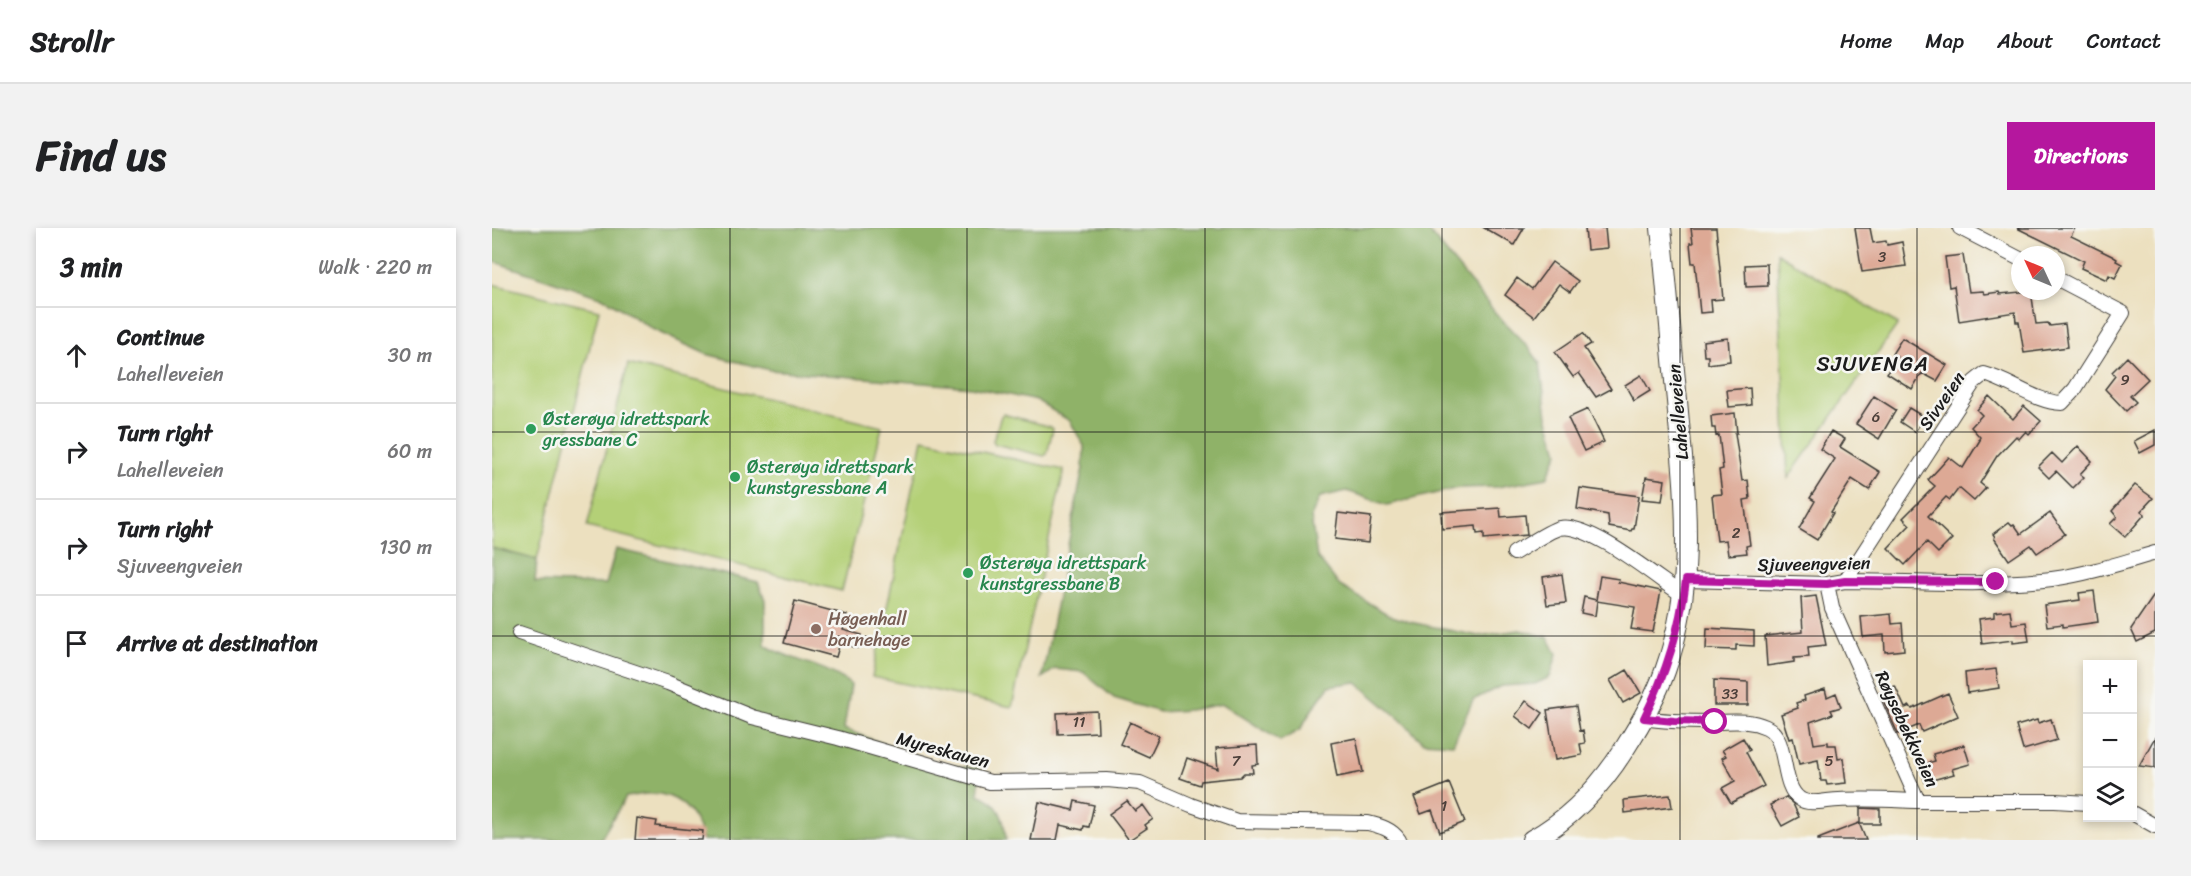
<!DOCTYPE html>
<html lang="en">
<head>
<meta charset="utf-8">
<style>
	body { margin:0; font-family:Sriracha,sans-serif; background:#f2f2f2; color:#202124 }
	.controls { position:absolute; right:18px; bottom:18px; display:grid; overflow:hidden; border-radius:0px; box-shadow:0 3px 9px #0003 }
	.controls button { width:54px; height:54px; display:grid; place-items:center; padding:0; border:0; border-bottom:2px solid #e0e0e0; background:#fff; color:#202124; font:30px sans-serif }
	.compass { position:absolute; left:1519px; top:18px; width:54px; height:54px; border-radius:50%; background:#fff; box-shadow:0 3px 9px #0003; rotate:314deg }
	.stop { position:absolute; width:18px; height:18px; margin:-14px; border:4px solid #b5179e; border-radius:50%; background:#fff }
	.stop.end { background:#b5179e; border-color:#fff; box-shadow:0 2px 6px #0008 }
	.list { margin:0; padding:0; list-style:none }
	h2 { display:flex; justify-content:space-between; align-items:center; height:78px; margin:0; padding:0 24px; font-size:26px }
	h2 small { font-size:20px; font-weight:400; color:#757577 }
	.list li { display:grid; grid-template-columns:39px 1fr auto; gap:18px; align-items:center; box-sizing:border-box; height:96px; padding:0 24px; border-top:2px solid #e0e0e0 }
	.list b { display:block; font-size:22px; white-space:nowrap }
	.list p { margin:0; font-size:20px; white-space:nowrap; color:#757577 }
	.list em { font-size:20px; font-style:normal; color:#757577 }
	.icon { flex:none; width:33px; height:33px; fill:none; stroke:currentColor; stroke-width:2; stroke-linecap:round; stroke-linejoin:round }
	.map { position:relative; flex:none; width:1663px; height:612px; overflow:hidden; border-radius:0px }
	header { display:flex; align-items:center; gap:36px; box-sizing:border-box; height:84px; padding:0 30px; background:#fff; border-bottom:2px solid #e0e0e0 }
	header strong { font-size:28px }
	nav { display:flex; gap:33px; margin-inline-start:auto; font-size:21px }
	.intro { display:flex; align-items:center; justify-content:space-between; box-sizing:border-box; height:144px; padding:0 36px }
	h1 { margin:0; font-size:42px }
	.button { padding:15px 27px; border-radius:0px; background:#b5179e; color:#fff; font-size:21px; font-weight:700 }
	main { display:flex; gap:36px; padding:0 36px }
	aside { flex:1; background:#fff; border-radius:0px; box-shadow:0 3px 9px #0003 }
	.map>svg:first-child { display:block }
	.green { fill:#b4d077; stroke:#68764a; stroke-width:1.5 }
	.forest { fill:#8fb268; stroke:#566742; stroke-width:1.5 }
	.building { fill:#dda995 }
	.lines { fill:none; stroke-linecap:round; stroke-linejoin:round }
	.street-casing { stroke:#3b3934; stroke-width:16 }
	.secondary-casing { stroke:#3b3934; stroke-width:22 }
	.street { stroke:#fff; stroke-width:14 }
	.secondary { stroke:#fff; stroke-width:20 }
	.route { stroke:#b5179e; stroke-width:8 }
	.grid { fill:none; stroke:#1c1c1c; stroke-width:1.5; stroke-opacity:0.55 }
	.leisure-dot { fill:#2e9e5b; stroke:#f6f6f2; stroke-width:2 }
	.education-dot { fill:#8d6e63; stroke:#f6f6f2; stroke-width:2 }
	.labels { text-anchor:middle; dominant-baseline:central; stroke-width:5; stroke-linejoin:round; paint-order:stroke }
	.number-label { font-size:15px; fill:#4c3f3a }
	.street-label { font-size:18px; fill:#1c1c1c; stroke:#f6f6f2 }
	.leisure-label { font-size:18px; fill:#27864d; stroke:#f6f6f2; text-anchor:start }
	.education-label { font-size:18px; fill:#785e54; stroke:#f6f6f2; text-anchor:start }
	.quarter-label { font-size:21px; letter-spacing:1.5px; fill:#1c1c1c; stroke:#f6f6f2 }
</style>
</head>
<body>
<header>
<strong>Strollr</strong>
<nav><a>Home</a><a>Map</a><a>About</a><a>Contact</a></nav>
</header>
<div class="intro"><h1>Find us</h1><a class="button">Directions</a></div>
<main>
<aside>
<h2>3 min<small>Walk · 220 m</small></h2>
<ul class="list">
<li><svg class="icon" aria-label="ahead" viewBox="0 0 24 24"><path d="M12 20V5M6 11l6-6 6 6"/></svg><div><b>Continue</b><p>Lahelleveien</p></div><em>30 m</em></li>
<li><svg class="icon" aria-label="right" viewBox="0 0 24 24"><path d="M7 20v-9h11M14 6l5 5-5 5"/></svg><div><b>Turn right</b><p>Lahelleveien</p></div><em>60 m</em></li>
<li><svg class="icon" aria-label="right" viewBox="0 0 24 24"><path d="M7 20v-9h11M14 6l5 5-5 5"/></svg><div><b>Turn right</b><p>Sjuveengveien</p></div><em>130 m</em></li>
<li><svg class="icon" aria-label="arrive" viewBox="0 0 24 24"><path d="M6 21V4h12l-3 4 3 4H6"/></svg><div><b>Arrive at destination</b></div></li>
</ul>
</aside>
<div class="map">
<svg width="1663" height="612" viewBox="0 0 1663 612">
	<rect width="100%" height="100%" fill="#f6f6f2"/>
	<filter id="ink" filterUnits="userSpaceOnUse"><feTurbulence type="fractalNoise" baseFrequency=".0167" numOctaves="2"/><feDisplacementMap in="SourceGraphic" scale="12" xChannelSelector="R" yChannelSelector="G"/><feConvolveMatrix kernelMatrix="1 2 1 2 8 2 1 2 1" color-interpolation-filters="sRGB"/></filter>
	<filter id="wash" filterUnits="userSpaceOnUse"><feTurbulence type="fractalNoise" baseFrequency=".008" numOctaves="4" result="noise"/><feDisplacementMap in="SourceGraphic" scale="24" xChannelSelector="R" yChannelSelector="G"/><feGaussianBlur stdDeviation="1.35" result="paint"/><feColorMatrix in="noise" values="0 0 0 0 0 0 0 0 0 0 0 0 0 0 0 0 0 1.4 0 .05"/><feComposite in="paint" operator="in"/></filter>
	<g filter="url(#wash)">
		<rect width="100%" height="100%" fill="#ece0bf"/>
		<!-- green -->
		<path class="green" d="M1285,25L1406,96L1296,250Z
			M0,56L107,82L45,332L0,320Z
			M136,136L390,199L350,363L95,299Z
			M511,186L559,199L561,201L555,226L552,228L503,216L501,213L509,188Z
			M431,211L572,242L520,479L380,449Z"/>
		<!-- forest -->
		<path class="forest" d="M0,0H934L1006,88L1037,120L1048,135L1055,188L1066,224L1055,250L1005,259L966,260L895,277L855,263L828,269L819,289L825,329L848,358L897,387L918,394L986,408L1028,402L1056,409L1065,426L1058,449L1043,456L1009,458L981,472L961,516L931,514L909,492L864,454L837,458L821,480L808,502L788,513L731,476L697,482L668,484L622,470L591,444L563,441L550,450L591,240L592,218L578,193L545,173L479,159L278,142L214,126L162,102L114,71L0,33Z
			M0,320L45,332L43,354L114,356L124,321L266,354L273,372V417C300,434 334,436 359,457L352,501L449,537L489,540L486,566C507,573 513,591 514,612H211C204,589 194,571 168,566C158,564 144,568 134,569L108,612H0Z"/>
		<g id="blocks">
			<!-- building -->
			<path class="building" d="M992,0H1032L1022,17Z
				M1093,0H1113L1115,20L1095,22Z
				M1199,0H1224L1231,71L1219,72L1220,84L1208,85L1203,35H1200L1198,15H1201Z
				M1363,0H1378L1381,15L1394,13L1395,17L1410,14L1414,38L1370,44Z
				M1525,0H1583L1579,8L1620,28L1625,31L1624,33L1630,36L1623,50L1617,47L1615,52L1589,40L1592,33Z
				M1471,27L1477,64L1491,63L1493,66L1507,64L1508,66L1539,63L1544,96L1556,95L1558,98L1573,96L1576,119L1532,125L1527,94H1524L1523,84L1467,93L1462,58L1457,59L1453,29Z
				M1060,34L1086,53L1078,64L1067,56L1042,89L1013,67L1025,50L1040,61Z
				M1275,36L1276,58L1254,59L1253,37Z
				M1091,105L1099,116L1092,120L1119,161L1104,169L1087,145L1081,149L1063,124Z
				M1236,110L1238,133L1216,136V128H1212L1211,113Z
				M1410,110L1455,137L1445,153L1430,145L1420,161L1395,145L1405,129L1400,126Z
				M1635,129L1656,151L1638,168L1644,174L1634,183L1613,161L1623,148L1620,144Z
				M1149,147L1158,163L1142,173L1133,157Z
				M1258,160L1259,177L1237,179L1235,162Z
				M1382,168L1404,182L1387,211L1364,196Z
				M1497,168L1521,191L1532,178L1549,193L1537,206L1534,203L1527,211L1524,208L1505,228L1488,255L1494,260L1482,273L1467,260L1458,272L1454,269L1436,288L1460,311L1446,325L1435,314L1413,337L1396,320L1418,297L1411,290L1443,258L1436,252L1449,238L1457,229L1471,240L1488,212L1487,211L1488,209L1479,199L1490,187L1485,182Z
				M1417,180L1432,189L1423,204L1408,194Z
				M1096,181L1112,214L1092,223L1076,190Z
				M1243,185L1245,205H1243L1250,253L1256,252L1258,271L1252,272L1258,317L1254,318L1255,325L1236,327L1234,312L1225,313L1223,296L1220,267L1230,266L1227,242L1231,241L1227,207L1224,208L1223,200H1220L1219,188Z
				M1663,202V217L1648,225L1642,213Z
				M1339,203L1353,211L1348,219L1388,244L1377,262L1360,251L1339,284L1341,285L1325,312L1307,301L1323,273L1318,270L1343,231L1328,221Z
				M1586,218L1600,233L1588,246L1592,249L1581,260L1564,243L1557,250L1546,239L1560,225L1570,235Z
				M1154,249L1173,252L1170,273L1150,271Z
				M1643,257L1661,270L1649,283L1653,286L1633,309L1618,296L1625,289L1620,283Z
				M1088,260L1147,268L1142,301H1140L1139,303L1117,299L1116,287L1085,281Z
				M1008,280L1009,289L1033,287L1035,307L992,311V305L985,306L984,298L950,301L949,284Z
				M846,285L879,289L876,315L843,311Z
				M1558,285L1573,306L1545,325L1539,317L1517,332L1502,310L1503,309L1501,306L1517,294L1520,297L1522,296L1529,306Z
				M1070,346L1074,375L1055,377L1051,349Z
				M1108,348L1127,351L1126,354L1169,363L1161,404L1139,401L1143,379L1105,373L1103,388L1089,385L1092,369L1104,372Z
				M1602,363L1606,394L1571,399V396L1555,398L1552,377L1588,372L1587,365Z
				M1663,366V405L1645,414L1639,401Z
				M1324,368L1334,417L1316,419L1317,429L1302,430V434L1275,438L1273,408L1311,404L1309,370Z
				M303,373L355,387L351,402L370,407L366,420L348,415L344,429L292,415Z
				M1518,382L1520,396L1534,394L1537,413L1521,415V412L1490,416L1487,391L1502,389V384Z
				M1399,386L1400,396L1410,395L1412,422L1393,424L1392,407L1371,409L1369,389Z
				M1215,400L1262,403V418L1244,417V422L1214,421Z
				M1504,441L1507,460L1475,465L1473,445Z
				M1135,442L1149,465L1131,475L1118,452Z
				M1222,452L1256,454V477H1222Z
				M1403,458L1413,480L1418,478L1420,481L1456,465L1466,488L1430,504L1427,497L1406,506L1388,465Z
				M1333,461L1335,469L1344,465L1349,479L1339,482L1341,486L1318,494L1322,516L1336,514V517H1344L1346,531L1351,530L1354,555L1335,557L1334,553H1329L1326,532L1307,536L1301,510L1297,511L1289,486L1306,480L1304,475L1313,472L1312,468Z
				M1034,473L1051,485L1040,501L1023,488Z
				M1084,478L1088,503L1091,502L1093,515L1088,516L1090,527L1063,532L1055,482Z
				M605,483L606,504L566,506L565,485Z
				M1559,491L1565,512L1531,522L1524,498L1545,492L1546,495Z
				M638,494L667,508L657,529L628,516Z
				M1663,509V540L1647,538Z
				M864,510L871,544L845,549L839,515Z
				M1251,510L1258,522L1254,524L1272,558L1239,575L1230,560L1243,553L1230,530L1234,528L1230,522Z
				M765,517L766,536L760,537L761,545H752L748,549L709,553L708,557L688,550L695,530L726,541L724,520Z
				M1472,517L1478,536L1460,541L1462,546L1433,554L1428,537L1443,533L1441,526Z
				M957,555L973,594L948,604L940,582L929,586L922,569Z
				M1178,567L1180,579L1133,585L1132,572Z
				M1294,569L1301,576L1307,589L1290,598L1278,577Z
				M583,573L602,577L597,599L592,598L591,602L568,597L565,612H539L547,574L581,582Z
				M635,573L643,583L651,577L661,591L653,597L655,600L637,612L617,586Z
				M1368,580L1388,581V596H1368Z
				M145,590L165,593L164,598L211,603L210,612H143Z
				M1367,595L1374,612H1326V611Z"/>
		</g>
	</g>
	<g filter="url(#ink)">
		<use href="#blocks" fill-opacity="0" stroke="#3b3934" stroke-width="1.5"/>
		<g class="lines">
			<!-- street casing -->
			<g class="street-casing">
				<path id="street" d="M1468,0L1528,31
					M1022,325C1033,319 1056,303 1067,300C1097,293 1166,351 1192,368
					M1194,352L1335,356L1353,353C1419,353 1495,359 1560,351C1596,346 1629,335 1663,325
					M1353,353L1482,154L1492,146C1519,153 1543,174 1570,175L1583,161L1631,85L1564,50
					M1335,356L1340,380L1426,573H1563L1596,575
					M27,405L176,455L260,489L346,510L498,554L615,552L648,555L699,577L745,593L876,595C888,598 900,601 907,612
					M1152,490C1175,494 1198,494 1220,494C1240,494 1256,491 1274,499C1298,510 1287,557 1308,571C1315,576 1327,574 1335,573C1365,570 1396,572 1426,573
					M1640,585L1663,598"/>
			</g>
			<!-- secondary casing -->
			<g class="secondary-casing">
				<path id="secondary" d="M1040,612C1080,590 1109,558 1133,520C1149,495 1163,471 1173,443C1205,355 1193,263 1185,173C1179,115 1175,57 1169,0"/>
			</g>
			<!-- street -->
			<use href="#street" class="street"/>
			<!-- secondary -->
			<use href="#secondary" class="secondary"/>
		</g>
	</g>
	<g class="lines" filter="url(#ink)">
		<!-- route -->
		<path class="route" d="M1223,494L1182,493L1152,490C1174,446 1188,401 1194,352L1335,356L1353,353L1504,354"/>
	</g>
	<!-- grid -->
	<path class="grid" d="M238,0V612M475,0V612M713,0V612M950,0V612M1188,0V612M1425,0V612M0,204H1663M0,408H1663"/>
	<!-- markers -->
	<g class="leisure-dot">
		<circle cx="39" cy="201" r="6"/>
		<circle cx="243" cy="249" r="6"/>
		<circle cx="476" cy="345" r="6"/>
	</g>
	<circle class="education-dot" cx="324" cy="401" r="6"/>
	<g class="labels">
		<!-- number labels -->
		<g class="number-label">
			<text x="1390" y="29">3</text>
			<text x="1633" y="152">9</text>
			<text x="1384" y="189">6</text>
			<text x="1244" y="305">2</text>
			<text x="1238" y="466">33</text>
			<text x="587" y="494">11</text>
			<text x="744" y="533">7</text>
			<text x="1337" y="533">5</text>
			<text x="952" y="578">1</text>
		</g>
		<!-- street labels -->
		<g class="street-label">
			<text transform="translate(1450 173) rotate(-55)">Sivveien</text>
			<text transform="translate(1186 184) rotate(-95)">Lahelleveien</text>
			<text transform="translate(1322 336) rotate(-1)">Sjuveengveien</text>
			<text transform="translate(1415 501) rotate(65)">Røysebekkveien</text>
			<text transform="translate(451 522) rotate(15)">Myreskauen</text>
		</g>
		<!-- leisure labels -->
		<g class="leisure-label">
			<text x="51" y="191">Østerøya idrettspark<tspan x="51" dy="21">gressbane C</tspan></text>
			<text x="255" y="239">Østerøya idrettspark<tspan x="255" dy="21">kunstgressbane A</tspan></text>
			<text x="488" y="335">Østerøya idrettspark<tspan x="488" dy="21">kunstgressbane B</tspan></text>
		</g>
		<!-- education labels -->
		<g class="education-label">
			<text x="336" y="391">Høgenhall<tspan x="336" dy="21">barnehage</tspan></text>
		</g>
		<!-- quarter labels -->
		<g class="quarter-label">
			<text x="1381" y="136">SJUVENGA</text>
		</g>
	</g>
</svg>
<div class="controls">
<button>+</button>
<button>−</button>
<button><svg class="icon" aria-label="layers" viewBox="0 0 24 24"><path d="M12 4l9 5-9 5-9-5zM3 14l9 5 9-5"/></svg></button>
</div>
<svg class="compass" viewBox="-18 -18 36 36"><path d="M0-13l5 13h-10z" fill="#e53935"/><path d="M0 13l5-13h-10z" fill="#757577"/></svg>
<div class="stop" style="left:1223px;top:494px"></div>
<div class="stop end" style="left:1504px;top:354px"></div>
</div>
</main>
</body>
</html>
